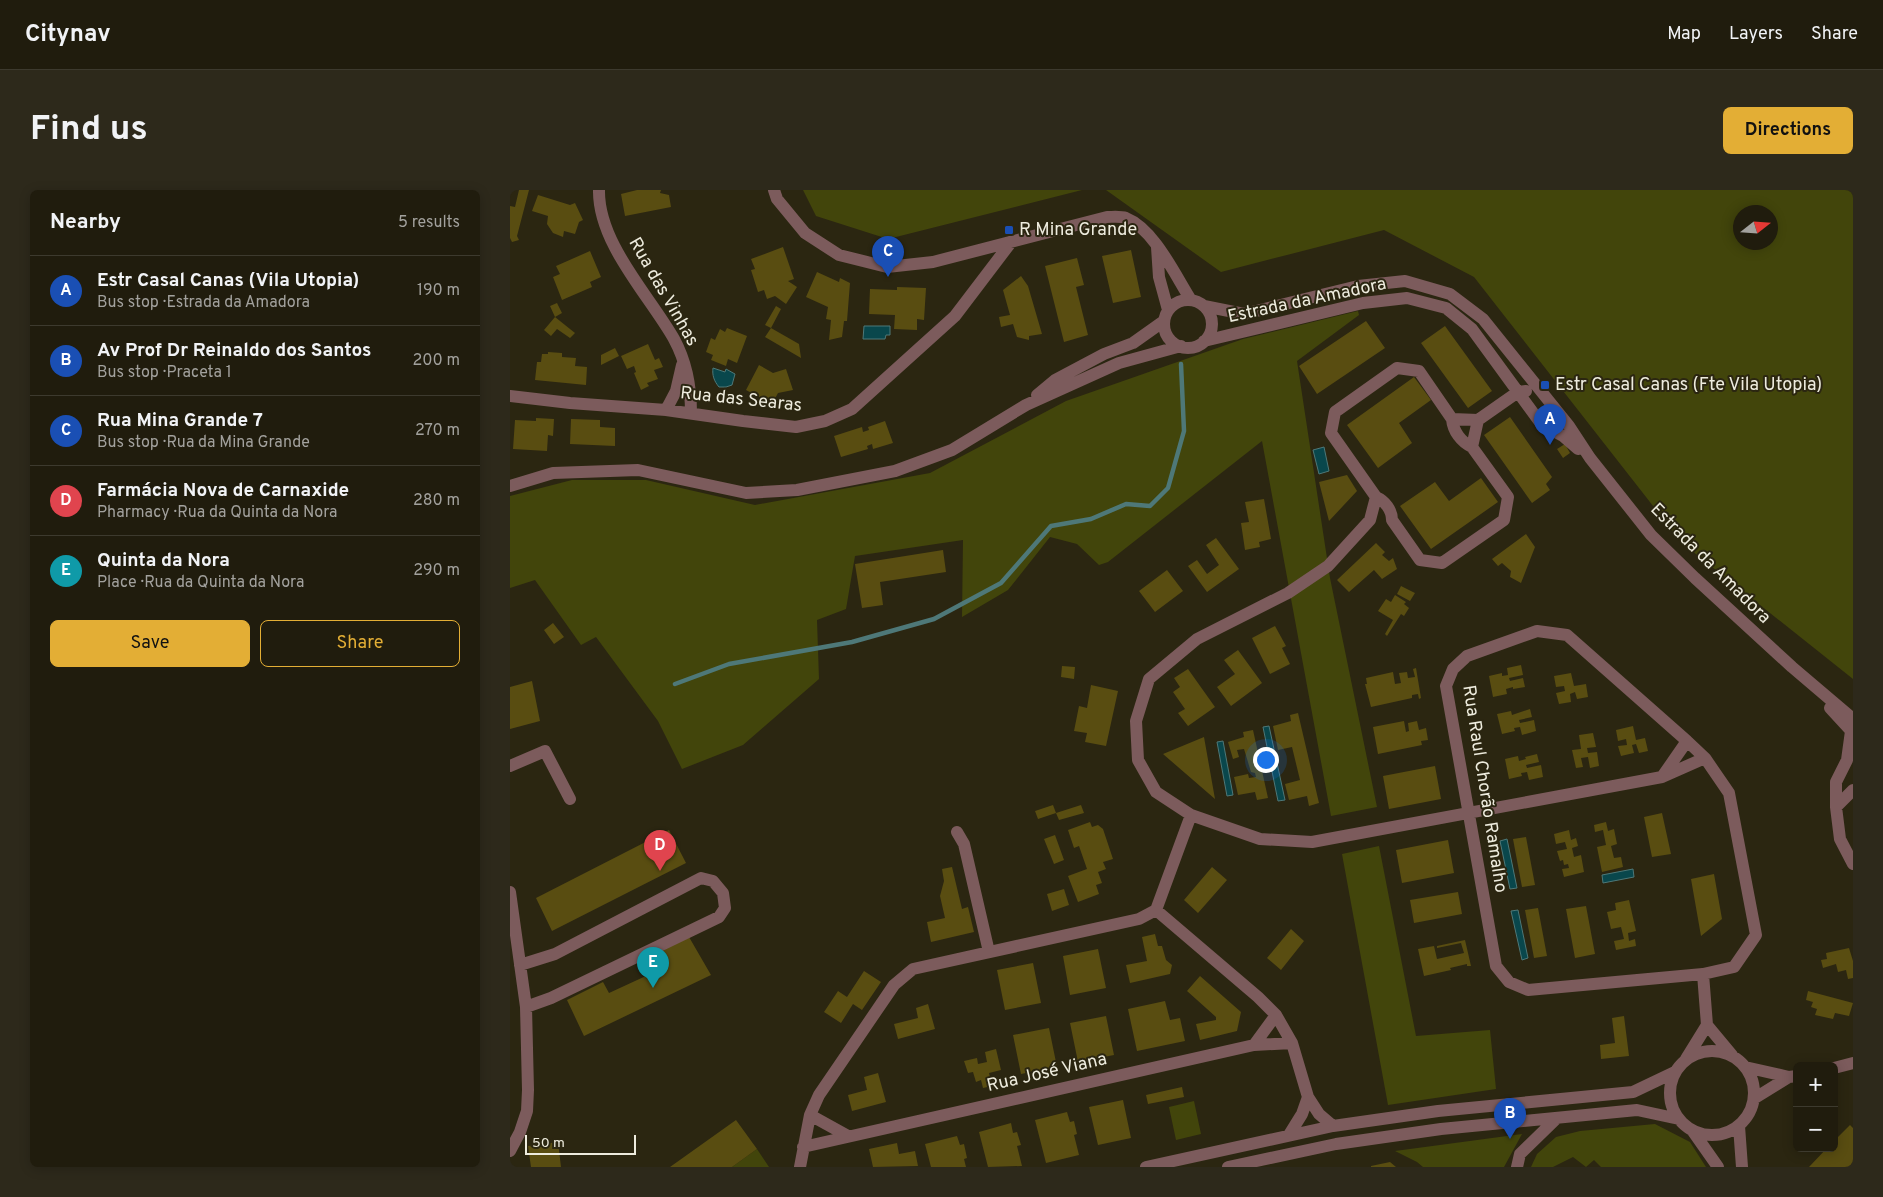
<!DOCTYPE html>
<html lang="en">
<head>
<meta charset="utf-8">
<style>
	body { margin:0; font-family:Overpass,sans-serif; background:#2d291b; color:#f1f3f6 }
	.controls { position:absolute; right:15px; bottom:15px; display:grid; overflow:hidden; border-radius:8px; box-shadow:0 2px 12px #0003 }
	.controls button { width:45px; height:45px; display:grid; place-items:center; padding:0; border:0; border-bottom:1px solid #3d3a2e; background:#201c0d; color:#f1f3f6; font:25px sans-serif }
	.compass { position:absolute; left:1223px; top:15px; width:45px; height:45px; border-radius:50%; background:#201c0d; box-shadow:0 2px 12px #0003; rotate:73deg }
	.scale { position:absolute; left:15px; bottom:12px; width:111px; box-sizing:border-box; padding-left:5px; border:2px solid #eeecde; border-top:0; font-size:14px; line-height:18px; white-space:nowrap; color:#eeecde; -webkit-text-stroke:4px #2b2611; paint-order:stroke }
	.you { position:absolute; left:755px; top:569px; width:18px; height:18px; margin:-12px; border:4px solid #fff; border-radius:50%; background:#1a73e8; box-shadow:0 0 0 8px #1a73e833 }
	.badge { display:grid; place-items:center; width:32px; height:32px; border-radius:50%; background:#e3ae35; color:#fff; font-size:16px; font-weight:700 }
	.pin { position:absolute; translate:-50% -41px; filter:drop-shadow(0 1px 2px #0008) }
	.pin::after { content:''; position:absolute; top:26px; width:18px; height:15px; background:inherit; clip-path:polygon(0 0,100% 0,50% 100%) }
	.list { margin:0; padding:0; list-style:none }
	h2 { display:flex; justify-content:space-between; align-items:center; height:65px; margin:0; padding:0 20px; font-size:21px }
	h2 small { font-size:16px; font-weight:400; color:#a2a19d }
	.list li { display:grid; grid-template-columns:32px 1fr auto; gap:15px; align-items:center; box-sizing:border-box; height:70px; padding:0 20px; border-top:1px solid #3d3a2e }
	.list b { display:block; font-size:19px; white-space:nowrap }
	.list p { margin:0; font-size:16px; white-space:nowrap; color:#a2a19d }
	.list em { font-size:16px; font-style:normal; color:#a2a19d }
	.actions { display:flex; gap:10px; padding:15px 20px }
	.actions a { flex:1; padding:11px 0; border:1px solid #e3ae35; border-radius:8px; text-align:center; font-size:18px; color:#e3ae35 }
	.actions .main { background:#e3ae35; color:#111 }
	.map { position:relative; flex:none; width:1343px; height:977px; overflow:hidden; border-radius:8px }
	header { display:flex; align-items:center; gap:30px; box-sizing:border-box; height:70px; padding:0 25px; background:#201c0d; border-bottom:1px solid #3d3a2e }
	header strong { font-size:24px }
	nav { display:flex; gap:28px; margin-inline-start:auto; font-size:18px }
	.intro { display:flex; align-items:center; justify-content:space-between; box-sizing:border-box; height:120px; padding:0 30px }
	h1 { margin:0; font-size:35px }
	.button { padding:12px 22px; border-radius:8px; background:#e3ae35; color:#111; font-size:18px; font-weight:700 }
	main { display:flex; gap:30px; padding:0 30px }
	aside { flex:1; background:#201c0d; border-radius:8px; box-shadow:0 2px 12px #0003 }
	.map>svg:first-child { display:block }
	.green { fill:#42450b; fill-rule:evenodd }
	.water { fill:#09474c; stroke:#4e7878 }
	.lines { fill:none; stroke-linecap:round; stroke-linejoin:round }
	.stream { stroke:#4e7878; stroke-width:4.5 }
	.building { fill:#594d11 }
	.minor { stroke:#7c5b5c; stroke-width:12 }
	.transit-dot { fill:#1a4fb4; stroke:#2b2611; stroke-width:2 }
	.labels { text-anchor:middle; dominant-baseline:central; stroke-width:4; stroke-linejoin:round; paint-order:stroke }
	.poi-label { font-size:18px; fill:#eeecde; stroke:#2b2611; text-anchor:start }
	.street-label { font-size:18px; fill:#eeecde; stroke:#2b2611 }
</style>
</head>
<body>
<header>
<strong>Citynav</strong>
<nav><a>Map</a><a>Layers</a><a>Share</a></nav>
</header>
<div class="intro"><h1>Find us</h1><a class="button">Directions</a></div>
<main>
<aside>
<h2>Nearby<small>5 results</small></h2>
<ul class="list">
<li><span class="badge" style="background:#1a4fb4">A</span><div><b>Estr Casal Canas (Vila Utopia)</b><p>Bus stop · Estrada da Amadora</p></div><em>190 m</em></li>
<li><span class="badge" style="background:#1a4fb4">B</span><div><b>Av Prof Dr Reinaldo dos Santos</b><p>Bus stop · Praceta 1</p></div><em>200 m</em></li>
<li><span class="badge" style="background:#1a4fb4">C</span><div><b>Rua Mina Grande 7</b><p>Bus stop · Rua da Mina Grande</p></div><em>270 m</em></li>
<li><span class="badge" style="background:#e0444e">D</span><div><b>Farmácia Nova de Carnaxide</b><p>Pharmacy · Rua da Quinta da Nora</p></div><em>280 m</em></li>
<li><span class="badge" style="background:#0f9aa8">E</span><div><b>Quinta da Nora</b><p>Place · Rua da Quinta da Nora</p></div><em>290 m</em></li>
</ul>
<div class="actions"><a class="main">Save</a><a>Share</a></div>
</aside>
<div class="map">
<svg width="1343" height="977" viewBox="0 0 1343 977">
	<rect width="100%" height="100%" fill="#2b2611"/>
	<!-- green -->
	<path class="green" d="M293,0H572L378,49L306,26Z
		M596,0H1343V489L1172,353L964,87L874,40L711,82ZM1230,22H1260V52H1230Z
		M848,121L849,125L787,171L820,388L867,617L821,626L752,251L598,372L589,375L567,354L540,347L498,400L452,427L453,350L345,366L336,419L307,430L309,489L233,555L172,579L148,531L86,447L71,455L25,390L0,398V306L62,290H136L245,315L420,283L556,211L733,149Z
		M869,656L906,846L980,840L986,899L878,915L832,664Z
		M684,911L691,944L666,950L659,917Z
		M1145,934L1180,952L1196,977H1091L1084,970L1076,977L1063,967L1043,977H1021L1027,964L1046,947L1070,941Z
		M1012,944L994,977H913L907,972L885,961Z
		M247,959L259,977H222Z"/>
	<!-- water -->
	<path class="water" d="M354,136H380V145H376L375,149H353Z
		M203,178L215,182L216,179L225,184L222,195L216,197H209C204,191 202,185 203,178Z
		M814,257L819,281L809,284L803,260Z
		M759,536L775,610L768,611L753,537Z
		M713,551L723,605L717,606L707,552Z
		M997,649L1007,698L1000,699L990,651Z
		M1123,679L1124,687L1093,693L1092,685Z
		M1008,720L1018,768L1012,770L1001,721Z"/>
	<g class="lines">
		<!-- stream -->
		<path class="stream" d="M165,494L219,474L342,452L424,429L491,393L541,336L581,329L616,314L640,316L658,298L674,241L671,174"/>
	</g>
	<!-- building -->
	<path class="building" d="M9,0H19L7,46L9,50L2,52L0,48V16L5,17Z
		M127,0H151L150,3L159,5L161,17L115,26L111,4Z
		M28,5L60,15L65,13L73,30L69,32L65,44L54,41L53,47L43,43L37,34L38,26L22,21Z
		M273,57L284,89L278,91L287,97L276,114L265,106L257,109L254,100L248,102L241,80L245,79L241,69Z
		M621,60L631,107L603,113L592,66Z
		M80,61L91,87L80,92L82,97L52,110L43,87L50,84L46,76Z
		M567,68L574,95L566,97L578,145L554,152L535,76Z
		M307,82L329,92L330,88L340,93L337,131H334L332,147L319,150L321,130L316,129L318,117L296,107Z
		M511,86L518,96L532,144L519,146V150L507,147L503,134L491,137L489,127L500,125L493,100Z
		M387,97L416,98L414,130L407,129V140L384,139L385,125L359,124L360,99L387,100Z
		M47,113L52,123L45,127L40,116Z
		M266,116L271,119L261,138L255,135Z
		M45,127L65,143L60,148L47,139L41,146L34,140Z
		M856,131L875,158L807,204L789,176Z
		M935,136L982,201L958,218L911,153Z
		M217,138L237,146L227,173L218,169L216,176L201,170L203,165L196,162L201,148L205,150L210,139L215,142Z
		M261,138L289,154L291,168L255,147Z
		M138,154L145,170L149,168L153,177L144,180L148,189L137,193L139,196L131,200L124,183L126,182L124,176L117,179L111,166Z
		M105,158L109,166L91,175V165Z
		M38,162L52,163V167L66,168L65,176L77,177L76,195L25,190L27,172H31L32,164H38Z
		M249,175L263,183L276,179L283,200L268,203L262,214L236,200Z
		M904,187L921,210L889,233L902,253L868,278L837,235Z
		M1000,227L1042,287L1036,294L1040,300L1022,313L974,245Z
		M26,228L44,229L43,246L38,245L37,261L3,259L5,230L26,231Z
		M61,229L90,230V237L105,238V256L60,254Z
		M375,231L383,253L363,259L362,254L357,256L358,259L331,267L324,246L352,237L353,242L359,240L358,237Z
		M1055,254L1060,263L1053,268L1047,259Z
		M837,285L847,301L819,331L809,292Z
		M971,288L988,312L921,359L890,316L925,292L939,311Z
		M754,309L761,349L749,352L750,357L735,360L731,333L739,332L735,312Z
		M1016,344L1025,357L1011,393L1000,387L1001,381L992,373L988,376L982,369Z
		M706,348L729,379L697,402L678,376L687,370L697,384L709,375L696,355Z
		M866,353L875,362L872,365L879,371L883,368L887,379L872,389L864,380L839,402L827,390Z
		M433,360L436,382L370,392L373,415L352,418L345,374Z
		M657,380L673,401L645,422L629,401Z
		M891,396L905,403L900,411L887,404Z
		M885,405L896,412L894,414L899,418L894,426L891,424L877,446L875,444L883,430L868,421L876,409L881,412Z
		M43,433L54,447L44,454L34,440Z
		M765,436L776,456L772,458L780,474L760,484L742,448Z
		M728,460L752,493L721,516L707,497L725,484L714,470Z
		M1011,475L1013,485L999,488L1000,491L1013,488L1015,497L1003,499V497L996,499L997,504L983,507L979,486L992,483V486L998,485L997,478Z
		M552,476L565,477L564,489L551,487Z
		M906,478L911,508L909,509L908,504L902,505V508L861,517L855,494H857L856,488L883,482L885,494L891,493L889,483L897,482L898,488L905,487L903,479Z
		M678,479L705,517L678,536L668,523L675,519L663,502L670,497L664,488Z
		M1061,483L1064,496L1076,494L1078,507L1067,509L1065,502L1060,504L1061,512L1049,514L1046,503L1055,501L1054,496L1046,497L1044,486Z
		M22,491L30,531L0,539V497Z
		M581,495L608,501L596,556L575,552L577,543L564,541L569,516L577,518Z
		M1020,519L1022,527L1009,530L1010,533L1024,530L1026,541L1012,545L1010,537L1004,538L1005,541L992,544L987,524L1001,521L1002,525Z
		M788,523L809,613L799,616L797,606L779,610L775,594L790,590L782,557L768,560L763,536L781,531L780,525Z
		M894,531L896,542L899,541L898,533L907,531L909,540L916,538L918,550L911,551L912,555L868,564L863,537Z
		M1123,536L1126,550L1135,548L1138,561L1129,563L1126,554L1122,555L1124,563L1111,566L1108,556L1117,555L1116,549L1108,551L1106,540Z
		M743,540L758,608L747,610L745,602L728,605L724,587L738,584L739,588L746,587L745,583L741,582L734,559L727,560L729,567L723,569L718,552L734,547L733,542Z
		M1083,543L1086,557L1077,558L1078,563L1087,562L1089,576L1080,578L1078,567L1071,568L1073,577L1066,578L1062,560L1071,559L1069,545Z
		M694,547L705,609L653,564Z
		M1027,564L1029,572L1016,575L1017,578L1031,575L1033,587L1019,590L1017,582L1011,583L1012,586L999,589L995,569L1008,566L1009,571L1016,569L1015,567Z
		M925,576L931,609L879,619L873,586Z
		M543,615L546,623L528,629L525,621Z
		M571,615L574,623L549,630L546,623Z
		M1152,623L1161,664L1142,667L1134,627Z
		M580,632L582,637L588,635L593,639L603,669L593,672L596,679L588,682L592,693L586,695L589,704L568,712L558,686L577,679L569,656L564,658L558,640Z
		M1096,632L1098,641L1104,639L1107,654L1101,656L1104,668L1111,667L1113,677L1092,682L1087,657L1096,655L1093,640L1085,642L1084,635Z
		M159,640L176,673L42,741L26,708Z
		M1059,640L1061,650L1066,648L1068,656L1062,658L1064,667L1071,665L1074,682L1054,687L1052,679L1059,678L1058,674L1054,675L1053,670L1050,671L1047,661L1057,659L1055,652L1046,654L1044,644Z
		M545,645L554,670L544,674L534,649Z
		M1016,647L1025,695L1012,697L1003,649Z
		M938,650L944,683L892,693L886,660Z
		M442,677L452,719L458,717L464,742L421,752L417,732L435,728L430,706L434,691L432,679Z
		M702,677L717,690L688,723L674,710Z
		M1204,684L1212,729L1191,746L1181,689Z
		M554,699L559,715L542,721L537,704Z
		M948,702L952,724L904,733L900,710Z
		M1119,710L1126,741L1118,743L1119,751L1125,749L1126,756L1106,760L1104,751L1114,749L1111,737L1101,739L1097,722L1106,720L1105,713Z
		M1076,716L1085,764L1065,768L1056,719Z
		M1028,718L1037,766L1024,768L1015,720Z
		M781,739L794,751L771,780L757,768Z
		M645,744L648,756H652L656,770L662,775L660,784L620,793L616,775L637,771L632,747Z
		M179,747L201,785L74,846L57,810L93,792L99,803L151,779L143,765Z
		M955,750L961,776H957V774L940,778L941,780L914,786L908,759L924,756L927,769L954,763L951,753L927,758V756Z
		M1339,758L1343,771V788L1338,789L1336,780L1328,782L1326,774L1313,778L1311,770L1317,769L1316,763Z
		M588,759L596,798L560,805L553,766Z
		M523,773L531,813L495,820L487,780Z
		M354,781L371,792L352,820L343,814L331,833L314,822L328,801L337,807Z
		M690,786L731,822L727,841L690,850L686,834L706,830V827L677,801Z
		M1298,801L1343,813L1339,826L1325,823L1323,829L1305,825L1307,819L1301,817L1303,812L1296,810Z
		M655,811L660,830L670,828L675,851L627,861L618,819Z
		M418,814L425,839L388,849L384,834L408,828L406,818Z
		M596,826L604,865L568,872L560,833Z
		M1114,826L1119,866L1091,869L1090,855L1105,853L1102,828Z
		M539,838L547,877L511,884L503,845Z
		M486,859L491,880L479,883L482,896L473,898L471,890L466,892L463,882L458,883L454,871L467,868L468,874L477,872L475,862Z
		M368,883L376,912L342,921L338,905L357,900L354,887Z
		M672,897L674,907L638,914L636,905Z
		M613,910L621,948L588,955L579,917Z
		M557,922L560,932L564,931L567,944L564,945L569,965L536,973L525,930Z
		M226,930L247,959L222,977H160Z
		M501,933L503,943L507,942L511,955L507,956L512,976L478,977L469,942Z
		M1340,935L1343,938V977H1299L1317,958H1324V951Z
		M447,946L450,955L454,954L457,968L454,969L456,977H421L415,954Z
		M48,952L51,977H21L18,956Z
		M387,953L389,964L405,961L408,976L363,977L359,959Z
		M880,972L886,977H861V976Z"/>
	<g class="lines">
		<!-- minor -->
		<path class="minor" d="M89,0C88,53 139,105 164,149C176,171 181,198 181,223
			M264,0L267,9L295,43L329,65L377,77L423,72L597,27C603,27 610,26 616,28C644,39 665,85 681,110
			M647,57L649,87L658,120
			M654 134a24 24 0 1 1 48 0a24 24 0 1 1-48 0Z
			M694,116L734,124L848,96L895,91L940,104L973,129L1059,236L1080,268L1141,345L1185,388L1282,477L1343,529
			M694,151L853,113L897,108L936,118L962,139L1032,235L1053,246L1068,259
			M887,178L909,181L942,229C943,241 951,252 962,257L998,307L994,330L932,373L910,370L882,330C882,320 875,311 866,307L821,243L825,222Z
			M527,205L545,190L594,164L623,153L654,131
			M0,206L60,213L156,220L233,231L286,237L315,231L342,219L445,126L502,51
			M156,220L166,201L172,175
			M942,229L968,230L1008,202L1016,201
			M962,257L968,230
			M0,296L43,283L128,280L236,303L287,300L385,281L442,260L516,215L609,173L671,156
			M866,307L860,330L818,376L778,403L687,449L639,489L626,531L628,570L646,602L681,625L750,649L802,652L1152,587L1195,568
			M1027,441L1057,445L1177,551L1195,568L1219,603L1246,745L1224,777L1193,784L1018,800L999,792L986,776L936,496L943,479L957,466Z
			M1320,518L1343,543
			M1341,541L1337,570L1326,592V617L1330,649L1343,674
			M0,576L35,561L60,609
			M1152,587L1177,551
			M1326,617L1343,600
			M447,642L454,654L479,762
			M0,702L16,817L18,900L17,921L10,942L0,961
			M646,720L748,807L766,825L782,853L798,907L809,924L823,936
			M10,775L45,764L191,688L203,691L213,703L215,718L209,727L41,808L16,817
			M1193,784L1197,835L1222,865
			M744,855L766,825
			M1160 903a42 42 0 1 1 84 0a42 42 0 1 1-84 0Z
			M1176,869L1197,835
			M1235,877L1279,887
			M1324,878L1343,873
			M1245,908L1279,887L1287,886
			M300,925L338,946
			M1229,936L1232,977
			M1182,940L1208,977
			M779,945L792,924L798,907
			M293,957L744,855L782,853
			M290,977L300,925L309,905L384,795L403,779L629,729L646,720L681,625
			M636,977L823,936L928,921L1123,902L1165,882
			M718,977L826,954L931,939L1127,920L1169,929
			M1007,977L1010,964L1047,928"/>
	</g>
	<!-- markers -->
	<g class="transit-dot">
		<rect x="494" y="35" width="10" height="10" rx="2.5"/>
		<rect x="1030" y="190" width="10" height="10" rx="2.5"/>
	</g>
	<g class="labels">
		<!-- poi labels -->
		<g class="poi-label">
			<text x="509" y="40">R Mina Grande</text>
			<text x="1045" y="195">Estr Casal Canas (Fte Vila Utopia)</text>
		</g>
		<!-- street labels -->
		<g class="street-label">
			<text transform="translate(153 102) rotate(60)">Rua das Vinhas</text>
			<text transform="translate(797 111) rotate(-12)">Estrada da Amadora</text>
			<text transform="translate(231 210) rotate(6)">Rua das Searas</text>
			<text transform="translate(1200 374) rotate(45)">Estrada da Amadora</text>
			<text transform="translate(974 599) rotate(81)">Rua Raul Chorão Ramalho</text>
			<text transform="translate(537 883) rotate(-13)">Rua José Viana</text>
		</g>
	</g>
</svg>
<div class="controls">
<button>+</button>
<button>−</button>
</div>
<svg class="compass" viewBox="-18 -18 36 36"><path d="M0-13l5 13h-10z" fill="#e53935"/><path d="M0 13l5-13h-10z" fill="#a2a19d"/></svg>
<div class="scale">50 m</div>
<div class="you"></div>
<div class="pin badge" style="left:1040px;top:255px;background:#1a4fb4">A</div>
<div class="pin badge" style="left:1000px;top:949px;background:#1a4fb4">B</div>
<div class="pin badge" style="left:378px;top:87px;background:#1a4fb4">C</div>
<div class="pin badge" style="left:150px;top:681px;background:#e0444e">D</div>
<div class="pin badge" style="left:143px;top:798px;background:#0f9aa8">E</div>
</div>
</main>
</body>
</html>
